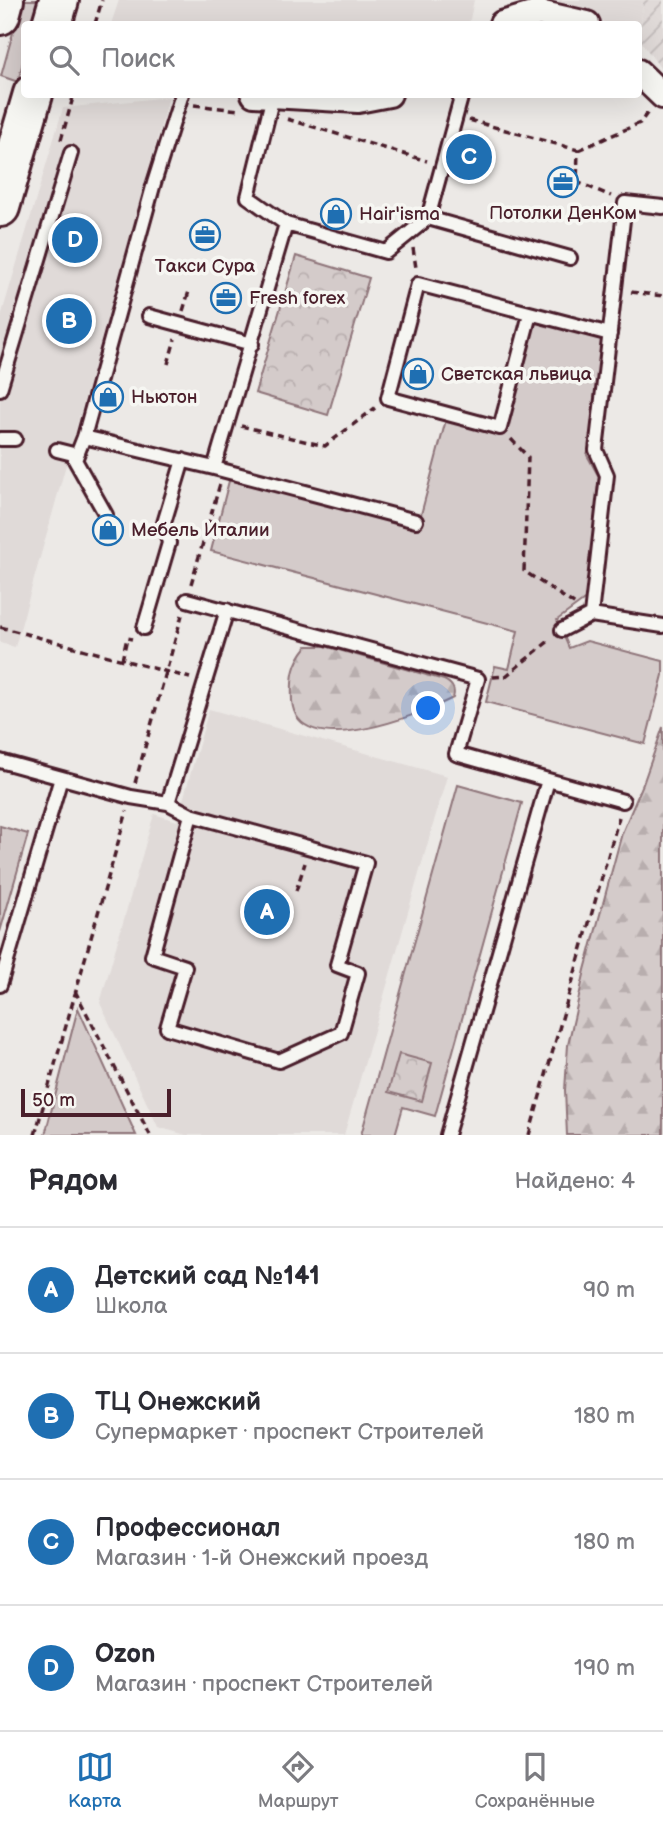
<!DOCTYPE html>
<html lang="ru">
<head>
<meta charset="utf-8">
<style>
	body { margin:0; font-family:"Balsamiq Sans",sans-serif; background:#f7f7f7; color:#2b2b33 }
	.scale { position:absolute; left:21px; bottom:18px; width:150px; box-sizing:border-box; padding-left:7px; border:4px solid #4a1f2b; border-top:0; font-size:19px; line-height:24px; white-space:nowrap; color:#4a1f2b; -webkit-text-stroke:5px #f6f6f2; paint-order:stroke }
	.you { position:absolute; left:429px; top:709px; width:24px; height:24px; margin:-18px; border:5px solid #fff; border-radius:50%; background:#1a73e8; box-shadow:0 0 0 10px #1a73e833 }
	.badge { display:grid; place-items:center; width:46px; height:46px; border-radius:50%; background:#1f6fb2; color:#fff; font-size:23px; font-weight:700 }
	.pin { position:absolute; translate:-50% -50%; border:4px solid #fff; box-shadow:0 2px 7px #0006 }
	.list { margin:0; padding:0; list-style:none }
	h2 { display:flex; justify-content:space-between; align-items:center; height:91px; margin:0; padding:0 28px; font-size:30px }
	h2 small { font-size:23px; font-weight:400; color:#7c7c81 }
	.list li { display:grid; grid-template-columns:46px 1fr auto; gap:21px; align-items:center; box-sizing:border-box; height:126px; padding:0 28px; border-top:2px solid #e1e1e2 }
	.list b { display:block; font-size:26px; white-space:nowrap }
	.list p { margin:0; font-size:23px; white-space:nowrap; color:#7c7c81 }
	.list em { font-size:23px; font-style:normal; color:#7c7c81 }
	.icon { flex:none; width:38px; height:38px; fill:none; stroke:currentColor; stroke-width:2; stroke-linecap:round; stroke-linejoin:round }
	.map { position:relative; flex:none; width:663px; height:1135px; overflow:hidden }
	.search { position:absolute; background:#fff; box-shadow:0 7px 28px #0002; left:21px; right:21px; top:21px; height:77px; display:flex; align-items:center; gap:18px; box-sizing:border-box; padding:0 24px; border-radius:7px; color:#7c7c81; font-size:26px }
	.sheet { height:595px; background:#fff }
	nav { display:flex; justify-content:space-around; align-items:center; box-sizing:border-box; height:98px; border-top:2px solid #e1e1e2; background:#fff; font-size:19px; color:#7c7c81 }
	nav a { display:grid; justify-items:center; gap:4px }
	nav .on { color:#1f6fb2 }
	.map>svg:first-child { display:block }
	.built { fill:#e0dad8 }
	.industrial { fill:url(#industrial-furrows) }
	.grass { fill:#d4cbca; stroke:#8f757a; stroke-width:2 }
	.forest { fill:url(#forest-firs); stroke:#8f757a; stroke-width:2 }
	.park { fill:url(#park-crowns); stroke:#8f757a; stroke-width:2 }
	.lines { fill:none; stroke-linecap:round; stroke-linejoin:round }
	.service-casing { stroke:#4a1f2b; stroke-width:18 }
	.minor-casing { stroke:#4a1f2b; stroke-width:30 }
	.primary-casing { stroke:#4a1f2b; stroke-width:44 }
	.path { stroke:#4a1f2b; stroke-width:3.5; stroke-dasharray:7 5; stroke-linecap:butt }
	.service { stroke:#f6f6f2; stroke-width:12 }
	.minor { stroke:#f6f6f2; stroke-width:24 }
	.primary { stroke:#f6f6f2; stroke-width:38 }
	.labels { text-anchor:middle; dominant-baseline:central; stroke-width:7; stroke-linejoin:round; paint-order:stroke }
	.poi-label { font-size:19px; fill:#4a1f2b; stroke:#f6f6f2; text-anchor:start }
</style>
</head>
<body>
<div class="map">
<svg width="663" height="1135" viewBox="0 0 663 1135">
	<defs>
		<pattern id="industrial-furrows" width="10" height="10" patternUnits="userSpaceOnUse" patternTransform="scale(1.75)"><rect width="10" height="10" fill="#e0dad8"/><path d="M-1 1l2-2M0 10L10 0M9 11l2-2" fill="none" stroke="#c2bbba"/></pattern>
		<pattern id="forest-firs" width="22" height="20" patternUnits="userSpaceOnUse" patternTransform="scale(1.75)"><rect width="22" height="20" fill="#d4cbca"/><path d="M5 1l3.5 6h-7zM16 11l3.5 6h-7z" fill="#b8aeae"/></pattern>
		<pattern id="park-crowns" width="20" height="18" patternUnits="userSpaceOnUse" patternTransform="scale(1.75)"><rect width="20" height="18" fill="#d4cbca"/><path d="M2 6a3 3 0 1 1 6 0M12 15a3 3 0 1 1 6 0" fill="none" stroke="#b8aeae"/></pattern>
	</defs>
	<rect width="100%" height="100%" fill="#ece9e6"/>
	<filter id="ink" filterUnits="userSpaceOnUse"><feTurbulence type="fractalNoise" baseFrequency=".0143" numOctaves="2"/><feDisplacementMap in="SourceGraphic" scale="14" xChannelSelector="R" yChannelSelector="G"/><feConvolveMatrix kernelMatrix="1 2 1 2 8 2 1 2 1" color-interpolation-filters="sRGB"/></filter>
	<g filter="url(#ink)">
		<!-- built -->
		<path class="built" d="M119,0H474L469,24H111Z
			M555,0H643L640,40L639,39L638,24H607Z
			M169,97L15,647L0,643V320L63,108Z
			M209,709L447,776L344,1135H186L158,1127L100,1003L154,814L177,821Z"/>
		<!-- industrial -->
		<path class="industrial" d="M643,0H663V72L640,40Z"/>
		<!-- grass -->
		<path class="grass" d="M22,0H41L34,24H24V58L18,82L1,76Z
			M530,307L619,330L587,455L599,477L587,598L557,620L569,648L587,641L663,661V675L645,744L486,702L495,666L509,669L518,631L211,551L230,477L418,526L447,416L497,429Z
			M458,785L522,803L435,1116L403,1107L395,1135H361Z
			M0,826L28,834L0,932Z
			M78,1008L136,1135H45Z"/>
		<!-- forest -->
		<path class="forest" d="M307,646H325L444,680C452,684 456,689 453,698C421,714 297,764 292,701C291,678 292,664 307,646Z
			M663,727V1135H567L565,1090L568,1045L585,970L622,833L643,784Z"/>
		<!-- park -->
		<path class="park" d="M296,256L369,278L328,415L255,393Z
			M399,1054L432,1063L422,1101L388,1092Z"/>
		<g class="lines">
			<!-- service casing -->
			<g class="service-casing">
				<path id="service" d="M428,218L462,94
					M286,224L386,252L428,218L570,258
					M530,314L500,428L388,398L418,284L610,334
					M149,316L252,344
					M0,389L71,153
					M84,437L214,468L286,224L248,197L273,96
					M0,439H15
					M57,450L77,455
					M214,468L416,521
					M106,515L75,460L84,437L154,183L182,94
					M187,600L478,679L456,754L548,780L447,1135
					M591,615L607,475L596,450L625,203L663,207
					M144,628L169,543L164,523L183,460
					M562,630L591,615L663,626
					M0,761L131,797L168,803L191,815L152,956L185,967L167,1028L279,1061L341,1033L358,973L337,965L366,863L191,815
					M548,780L623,801
					M168,803L227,610
					M0,985L61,778"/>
			</g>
			<!-- minor casing -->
			<g class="minor-casing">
				<path id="minor" d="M502,24L539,13L587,24
					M638,72L663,96
					M254,94L358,100L389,94"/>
			</g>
			<!-- primary casing -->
			<g class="primary-casing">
				<path id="primary" d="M0,15L4,0
					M52,24L59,0
					M0,207L33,94"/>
			</g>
			<!-- path -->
			<path class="path" d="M95,24L102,0
				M194,105L238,110
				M287,119L427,161
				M469,120L578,150L577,182L611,196
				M61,140L74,94
				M579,150L640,123L648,112
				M413,248L416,268
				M631,292L663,296
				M183,311L190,288
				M168,364L175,339
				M241,426L325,446L375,408
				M511,439L528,457L524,571L577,606
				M191,584L220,484
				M0,627L190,678
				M122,660L127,638L132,639
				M493,677L506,676L550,640
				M135,783L182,615
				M296,891L305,863
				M75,991L150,1135
				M35,1135L127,811
				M529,1135L619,817"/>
			<!-- service -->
			<use href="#service" class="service"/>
			<!-- minor -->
			<use href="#minor" class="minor"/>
			<!-- primary -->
			<use href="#primary" class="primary"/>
		</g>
	</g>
	<!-- icons -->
	<defs>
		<g id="office-ring" transform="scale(1.575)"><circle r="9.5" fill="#f6f6f2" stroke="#1f6fb2" stroke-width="1.5"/><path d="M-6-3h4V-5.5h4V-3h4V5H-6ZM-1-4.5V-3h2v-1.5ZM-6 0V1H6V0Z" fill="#1f6fb2"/></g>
		<g id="shop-ring" transform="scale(1.575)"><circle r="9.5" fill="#f6f6f2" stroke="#1f6fb2" stroke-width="1.5"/><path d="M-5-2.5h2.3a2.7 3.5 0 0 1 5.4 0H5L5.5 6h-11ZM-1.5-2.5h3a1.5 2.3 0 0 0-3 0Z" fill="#1f6fb2"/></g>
	</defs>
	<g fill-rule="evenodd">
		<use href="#office-ring" x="563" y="182"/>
		<use href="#shop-ring" x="336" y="214"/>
		<use href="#office-ring" x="205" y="235"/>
		<use href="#office-ring" x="226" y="298"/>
		<use href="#shop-ring" x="418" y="374"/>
		<use href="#shop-ring" x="108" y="397"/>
		<use href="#shop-ring" x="108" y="530"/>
	</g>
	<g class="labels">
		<!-- poi labels -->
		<g class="poi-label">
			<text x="563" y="213" text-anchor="middle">Потолки ДенКом</text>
			<text x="359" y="214">Hair'isma</text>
			<text x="205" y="266" text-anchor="middle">Такси Сура</text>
			<text x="249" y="298">Fresh forex</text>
			<text x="441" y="374">Светская львица</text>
			<text x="131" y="397">Ньютон</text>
			<text x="131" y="530">Мебель Италии</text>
		</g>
	</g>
</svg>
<div class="scale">50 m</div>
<div class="you"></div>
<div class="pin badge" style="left:267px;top:912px">A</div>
<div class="pin badge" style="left:69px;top:321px">B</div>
<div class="pin badge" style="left:469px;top:157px">C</div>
<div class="pin badge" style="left:75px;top:240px">D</div>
<div class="search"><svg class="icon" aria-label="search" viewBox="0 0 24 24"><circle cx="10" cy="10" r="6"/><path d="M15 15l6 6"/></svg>Поиск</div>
</div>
<section class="sheet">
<h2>Рядом<small>Найдено: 4</small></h2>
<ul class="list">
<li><span class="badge">A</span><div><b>Детский сад №141</b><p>Школа</p></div><em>90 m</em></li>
<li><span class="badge">B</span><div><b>ТЦ Онежский</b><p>Супермаркет · проспект Строителей</p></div><em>180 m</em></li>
<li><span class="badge">C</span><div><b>Профессионал</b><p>Магазин · 1-й Онежский проезд</p></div><em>180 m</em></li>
<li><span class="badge">D</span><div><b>Ozon</b><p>Магазин · проспект Строителей</p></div><em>190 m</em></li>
</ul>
</section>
<nav>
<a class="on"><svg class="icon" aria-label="map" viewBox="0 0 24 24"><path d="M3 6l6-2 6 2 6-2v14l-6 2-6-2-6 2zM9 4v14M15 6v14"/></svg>Карта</a>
<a><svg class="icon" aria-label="directions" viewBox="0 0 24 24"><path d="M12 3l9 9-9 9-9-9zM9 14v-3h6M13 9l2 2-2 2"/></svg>Маршрут</a>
<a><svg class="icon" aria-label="saved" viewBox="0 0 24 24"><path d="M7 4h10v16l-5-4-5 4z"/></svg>Сохранённые</a>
</nav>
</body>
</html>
